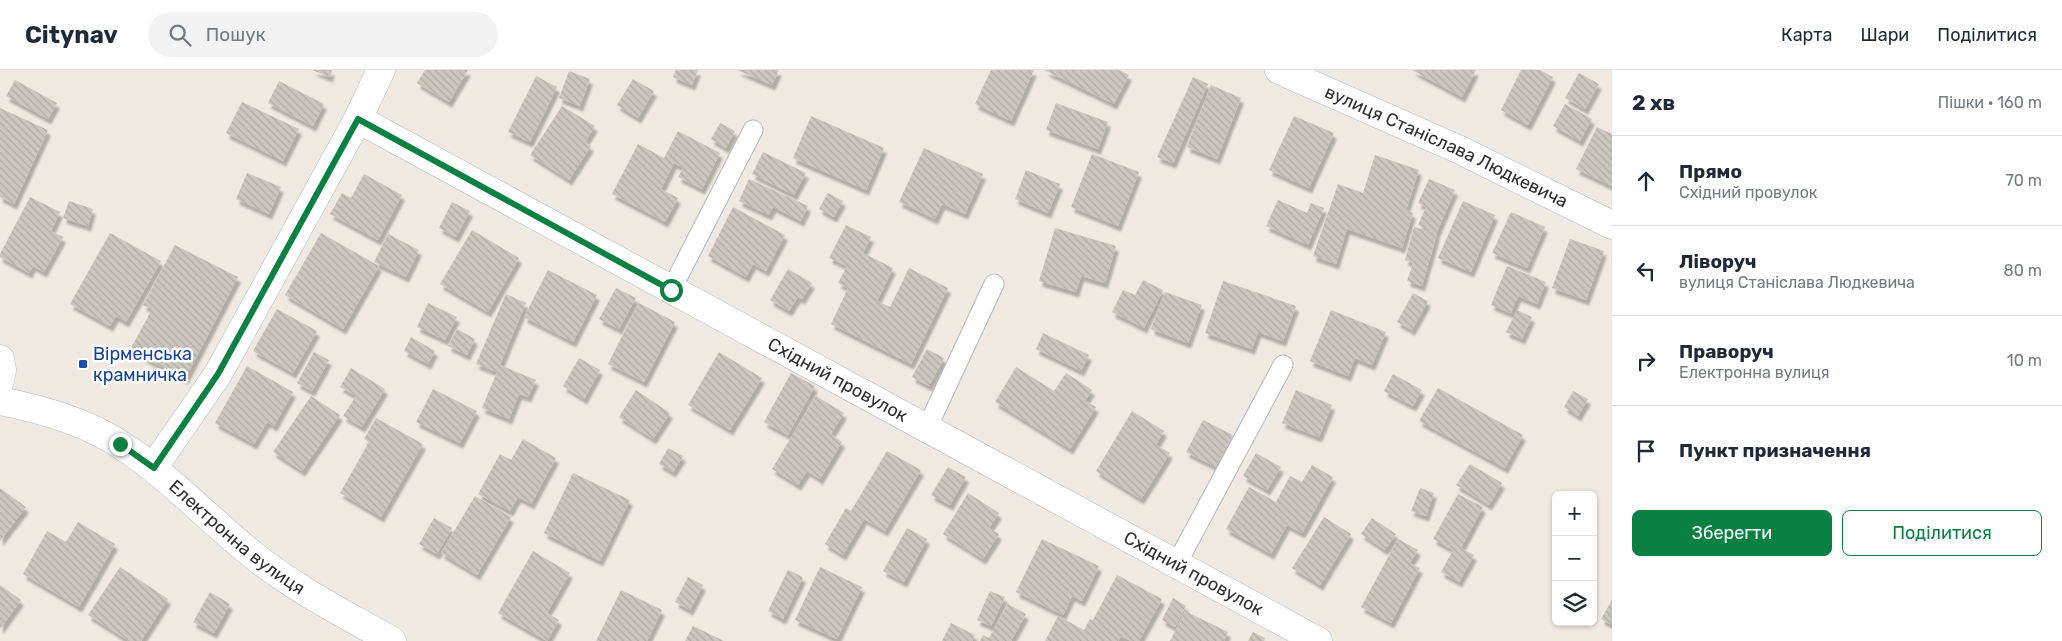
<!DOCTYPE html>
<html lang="uk">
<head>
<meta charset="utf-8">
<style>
	body { margin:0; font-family:Rubik,sans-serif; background:#f2f2f3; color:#1f2937 }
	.controls { position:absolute; right:15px; bottom:15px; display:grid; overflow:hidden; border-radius:8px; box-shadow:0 1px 4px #0004 }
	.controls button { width:45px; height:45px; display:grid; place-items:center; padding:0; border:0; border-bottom:1px solid #e0e1e3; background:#fff; color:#1f2937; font:25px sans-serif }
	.stop { position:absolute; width:15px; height:15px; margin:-11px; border:4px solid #0b8043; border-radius:50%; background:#fff }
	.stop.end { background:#0b8043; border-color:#fff; box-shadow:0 1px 5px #0008 }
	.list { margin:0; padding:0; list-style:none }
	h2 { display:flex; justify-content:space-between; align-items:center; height:65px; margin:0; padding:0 20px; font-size:21px }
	h2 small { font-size:16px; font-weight:400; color:#747a83 }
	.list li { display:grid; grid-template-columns:32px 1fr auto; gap:15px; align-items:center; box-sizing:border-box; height:90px; padding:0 20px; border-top:1px solid #e0e1e3 }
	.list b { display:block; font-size:19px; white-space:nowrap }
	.list p { margin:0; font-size:16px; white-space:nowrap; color:#747a83 }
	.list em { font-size:16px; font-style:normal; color:#747a83 }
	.actions { display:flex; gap:10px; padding:15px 20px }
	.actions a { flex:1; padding:11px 0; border:1px solid #0b8043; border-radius:8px; text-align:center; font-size:18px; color:#0b8043 }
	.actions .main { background:#0b8043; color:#fff }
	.icon { flex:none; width:28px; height:28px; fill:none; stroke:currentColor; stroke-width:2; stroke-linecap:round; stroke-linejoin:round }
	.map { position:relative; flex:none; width:1612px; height:571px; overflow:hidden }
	header { display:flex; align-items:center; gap:30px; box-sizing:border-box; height:70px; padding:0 25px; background:#fff; border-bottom:1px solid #e0e1e3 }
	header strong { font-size:24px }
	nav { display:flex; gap:28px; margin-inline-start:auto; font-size:18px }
	.search { width:350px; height:45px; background:#f2f2f3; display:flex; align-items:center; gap:12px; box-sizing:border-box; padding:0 18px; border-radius:28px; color:#747a83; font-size:19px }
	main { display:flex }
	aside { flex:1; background:#fff }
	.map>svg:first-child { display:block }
	.building { fill:url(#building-back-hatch); filter:url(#shadow) }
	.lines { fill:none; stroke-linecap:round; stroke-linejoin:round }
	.lane-casing { stroke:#b4b7c1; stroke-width:21 }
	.street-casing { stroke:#b4b7c1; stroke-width:29 }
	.secondary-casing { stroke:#b4b7c1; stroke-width:29 }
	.lane { stroke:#fff; stroke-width:19 }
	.street { stroke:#fff; stroke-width:28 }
	.secondary { stroke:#fff; stroke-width:28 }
	.route { stroke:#0b8043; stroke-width:6 }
	.transit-dot { fill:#1a4fb4; stroke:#fff; stroke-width:2 }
	.labels { text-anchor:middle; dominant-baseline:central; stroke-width:5; stroke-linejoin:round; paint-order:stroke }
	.street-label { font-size:18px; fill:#2e2e2e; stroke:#fff }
	.transit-label { font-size:18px; fill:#164399; stroke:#fff; text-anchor:start }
</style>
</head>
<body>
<header>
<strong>Citynav</strong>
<div class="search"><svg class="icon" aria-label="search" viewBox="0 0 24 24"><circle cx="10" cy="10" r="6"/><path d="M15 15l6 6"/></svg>Пошук</div>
<nav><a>Карта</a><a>Шари</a><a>Поділитися</a></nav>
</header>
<main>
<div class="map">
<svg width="1612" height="571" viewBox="0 0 1612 571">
	<defs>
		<pattern id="building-back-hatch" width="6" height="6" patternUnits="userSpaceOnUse" patternTransform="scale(1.25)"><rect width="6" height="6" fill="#cbc7bf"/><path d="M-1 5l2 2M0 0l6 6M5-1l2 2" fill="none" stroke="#afaba4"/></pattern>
		<filter id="shadow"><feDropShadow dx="3" dy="5.5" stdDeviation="1" flood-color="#0004"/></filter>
	</defs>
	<rect width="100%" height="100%" fill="#efe9e1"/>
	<!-- building -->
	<path class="building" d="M312,0H332L330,7Z
		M425,0H468L449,32L417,13Z
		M676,0H698L692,15L673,7Z
		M737,0H779L772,15Z
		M991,0H1034L1011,51L975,34Z
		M1044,0H1119L1129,5L1114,34Z
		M1412,0H1476L1462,27Z
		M1521,0H1540L1553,7L1528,55L1501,40Z
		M569,1L590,9L580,36L559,28Z
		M1579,3L1599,14L1585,39L1565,28Z
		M536,6L557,17L530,72L508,62Z
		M1193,7L1208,14L1173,93L1157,87Z
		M633,9L654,21L638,48L617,35Z
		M15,10L57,33L48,49L6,26Z
		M279,11L324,34L313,56L268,33Z
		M1211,15L1241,28L1217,89L1187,77Z
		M242,32L299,59L283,91L226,63Z
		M1056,33L1108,52L1098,79L1046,60Z
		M1565,34L1592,49L1580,71L1553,56Z
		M562,36L595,56L585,72L591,76L569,110L530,85Z
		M0,38L48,60L14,134L0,127Z
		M811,46L884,78L866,120L793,88Z
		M1294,46L1334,63L1309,118L1269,100Z
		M720,53L735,61L726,78L711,69Z
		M1597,57L1612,64V116L1576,99Z
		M678,61L720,83L702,119L678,107L683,98L674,93L661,119L678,128L665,152L612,124L638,74L664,88Z
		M924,78L983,104L965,144L942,134L935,149L899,132Z
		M763,82L806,103L794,125L752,104Z
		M1092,84L1139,102L1118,156L1071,137Z
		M1375,85L1419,100L1406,140L1413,143L1402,178L1347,159L1336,194L1313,186L1338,114L1363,123Z
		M1026,100L1060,114L1048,143L1015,129Z
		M247,103L281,117L269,144L236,129Z
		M364,104L402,125L378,170L330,144L342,123L351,128Z
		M749,109L808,136L801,151L773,137L769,145L739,131Z
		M1429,109L1455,120L1436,164L1418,155L1426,137L1418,133Z
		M828,123L843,131L834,147L819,139Z
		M30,127L60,142L51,161L63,167L44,202L33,196L29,203L0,187V184Z
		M1278,130L1307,143L1311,133L1324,138L1308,175L1266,156Z
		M69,131L93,139L88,156L63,148Z
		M1463,131L1495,145L1471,202L1438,188Z
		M452,132L470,141L456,167L439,158Z
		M733,137L785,165L766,201L753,194L746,207L708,186Z
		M1511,142L1545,157L1527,198L1492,183Z
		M846,155L871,167L863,183L893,198L877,231L890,237L909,198L948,218L911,294L831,254L848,218L838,213L847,196L829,188Z
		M1414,157L1437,164L1422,216L1407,211L1413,193L1405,190Z
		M1055,158L1116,176L1105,213L1081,206L1076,222L1039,211Z
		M472,160L519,188L488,242L440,214Z
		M110,163L161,191L126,252L116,246L110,256L70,234Z
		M321,163L379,196L343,259L285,225Z
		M388,164L419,180L406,207L374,192Z
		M1570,169L1604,181L1586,230L1552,218Z
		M175,175L238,207L185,309L130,280L152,239L143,235Z
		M1507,196L1546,212L1537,234L1518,226L1511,243L1491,235Z
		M788,199L812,213L802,229L798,227L789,241L770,230Z
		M548,200L597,225L573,272L524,247Z
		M1143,210L1163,220L1144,258L1112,242L1123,220L1135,225Z
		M1223,211L1296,236L1283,271L1258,262L1252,279L1205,263Z
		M616,218L636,228L619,259L599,249Z
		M1165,222L1202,235L1188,273L1151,259Z
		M1413,223L1428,231L1412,260L1397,252Z
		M506,224L526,233L500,295L536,310L528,327L519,324L509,349L482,338L497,302L476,294Z
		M428,233L457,247L445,270L417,257Z
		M639,233L675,252L644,312L608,294Z
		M277,239L317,261L293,303L253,281Z
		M1331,240L1386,262L1372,295L1355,288L1348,306L1310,291Z
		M1517,240L1532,247L1522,269L1506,262Z
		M457,259L475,269L467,285L448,276Z
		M1043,263L1089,285L1081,301L1036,279Z
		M411,267L435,281L428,294L404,281Z
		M927,279L944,288L929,316L912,307Z
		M314,282L329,290L312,321L297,313Z
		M719,282L762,308L730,360L688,335Z
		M579,288L600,300L584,329L563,316Z
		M247,296L293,322L274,356L267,352L254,374L215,353Z
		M1016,297L1054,321L1066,303L1092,320L1085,331L1096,337L1070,379L995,332Z
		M351,298L385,319L362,357L343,346L356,326L340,317Z
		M791,303L815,316L788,365L764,352Z
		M1393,304L1422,320L1413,336L1384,321Z
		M1438,318L1523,365L1505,398L1419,351Z
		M433,319L477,341L460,373L416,352Z
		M636,320L670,343L653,369L619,347Z
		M1296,320L1332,335L1319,367L1282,353Z
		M1573,321L1588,329L1578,346L1564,337Z
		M311,326L340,345L302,401L273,382Z
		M816,326L844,343L831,364L842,372L820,409L807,401L798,415L772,399Z
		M1132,341L1164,361L1156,375L1170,383L1141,429L1096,401Z
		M376,348L423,374L381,447L340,423L369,372L364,369Z
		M1203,350L1233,365L1216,397L1186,382Z
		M523,369L556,388L531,434L518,427L510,441L478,424L500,384L511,390Z
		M668,378L683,386L673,402L659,394Z
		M887,381L921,400L885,461L864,449L843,485L825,474L846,438L851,441Z
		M1256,383L1281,397L1267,420L1243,406Z
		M1470,394L1502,413L1489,435L1456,415Z
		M1312,395L1333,407L1302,463L1287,455L1271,484L1226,459L1249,417L1276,432L1290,406L1302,412Z
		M948,397L966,407L950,435L931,425Z
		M573,403L630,430L600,491L544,463Z
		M0,418L26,437L0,471Z
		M1420,418L1434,423L1426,446L1411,441Z
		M968,423L999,443L989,458L999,464L983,489L943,464Z
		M1458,424L1483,437L1461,478L1474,485L1459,512L1441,502L1453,480L1433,469Z
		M475,426L511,447L477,505L441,483Z
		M1324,447L1351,464L1320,515L1292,498Z
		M434,448L452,458L437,484L419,474Z
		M1372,448L1396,464L1385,480L1361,464Z
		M78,452L115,474L79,537L23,504L47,461L66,472Z
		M907,458L927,469L904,512L883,501Z
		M1042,469L1099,496L1082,531L1072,526L1063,545L1016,522Z
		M1398,469L1418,480L1410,493L1420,498L1391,553L1361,537Z
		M533,481L570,503L547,543L559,550L547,571L498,543Z
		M120,497L168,529L141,571H129L88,545Z
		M820,497L862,517L837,569L795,550Z
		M788,500L803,507L783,549L768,541Z
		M1117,505L1162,529L1139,571H1131L1121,566L1118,571H1045L1058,546L1084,560L1090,549L1093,550Z
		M688,507L703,515L690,540L675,532Z
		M0,515L21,530L0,559Z
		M621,520L662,540L647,571H596Z
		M990,521L1005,527L991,556L977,550Z
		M210,522L230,534L214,563L193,552Z
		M1173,528L1186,536L1175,557L1162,550Z
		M1612,530V555L1601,549Z
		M1008,534L1026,544L1011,571H980L983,565L989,568Z
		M1185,541L1228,562L1224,571H1170Z
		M951,553L975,565L972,571H942Z
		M693,556L724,571H685Z
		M1253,562L1265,568L1264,571H1248Z"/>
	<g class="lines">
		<!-- lane casing -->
		<g class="lane-casing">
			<path id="lane" d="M671,220L753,60
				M927,358L994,214
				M1177,493L1283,295"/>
		</g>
		<!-- street casing -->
		<g class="street-casing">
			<g id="street">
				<path id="s1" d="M1279,0L1460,80L1612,155"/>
				<path id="s2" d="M358,49L1318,571"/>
				<path d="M0,289L2,300L0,311"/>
				<path d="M153,398L218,304L358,49L381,0"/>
			</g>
		</g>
		<!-- secondary casing -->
		<g class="secondary-casing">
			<g id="secondary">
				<path id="s3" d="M0,331C41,339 85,351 121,375C169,406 208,449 253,485C295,519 345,544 392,571"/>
			</g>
		</g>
		<!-- lane -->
		<use href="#lane" class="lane"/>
		<!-- street -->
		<use href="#street" class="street"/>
		<!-- secondary -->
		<use href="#secondary" class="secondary"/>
	</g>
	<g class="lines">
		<!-- route -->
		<path class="route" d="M120,374L154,398L218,304L358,49L671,220"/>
	</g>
	<!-- markers -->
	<rect class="transit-dot" x="78" y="289" width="10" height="10" rx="2.5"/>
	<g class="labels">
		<!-- street labels -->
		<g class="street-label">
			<text stroke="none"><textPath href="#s1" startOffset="184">вулиця Станіслава Людкевича</textPath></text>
			<text stroke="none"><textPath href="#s2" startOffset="546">Східний провулок</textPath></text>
			<text stroke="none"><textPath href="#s3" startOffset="278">Електронна вулиця</textPath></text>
			<text stroke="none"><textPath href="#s2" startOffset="951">Східний провулок</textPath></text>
		</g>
		<!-- transit labels -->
		<g class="transit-label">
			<text x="93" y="284">Вірменська<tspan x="93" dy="21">крамничка</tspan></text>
		</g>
	</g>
</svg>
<div class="controls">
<button>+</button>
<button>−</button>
<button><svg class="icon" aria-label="layers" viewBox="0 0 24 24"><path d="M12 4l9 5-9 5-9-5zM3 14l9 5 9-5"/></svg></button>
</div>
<div class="stop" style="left:671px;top:220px"></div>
<div class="stop end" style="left:120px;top:374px"></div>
</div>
<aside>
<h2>2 хв<small>Пішки · 160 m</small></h2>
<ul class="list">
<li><svg class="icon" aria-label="ahead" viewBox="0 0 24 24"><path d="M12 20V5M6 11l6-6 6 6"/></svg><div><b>Прямо</b><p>Східний провулок</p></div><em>70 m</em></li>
<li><svg class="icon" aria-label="left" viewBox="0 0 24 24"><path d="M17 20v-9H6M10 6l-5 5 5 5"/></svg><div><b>Ліворуч</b><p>вулиця Станіслава Людкевича</p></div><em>80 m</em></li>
<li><svg class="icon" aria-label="right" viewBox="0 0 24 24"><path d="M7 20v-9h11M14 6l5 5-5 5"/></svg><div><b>Праворуч</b><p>Електронна вулиця</p></div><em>10 m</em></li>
<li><svg class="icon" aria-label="arrive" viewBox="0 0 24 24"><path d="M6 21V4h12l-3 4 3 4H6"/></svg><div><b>Пункт призначення</b></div></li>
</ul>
<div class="actions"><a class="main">Зберегти</a><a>Поділитися</a></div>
</aside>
</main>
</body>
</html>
